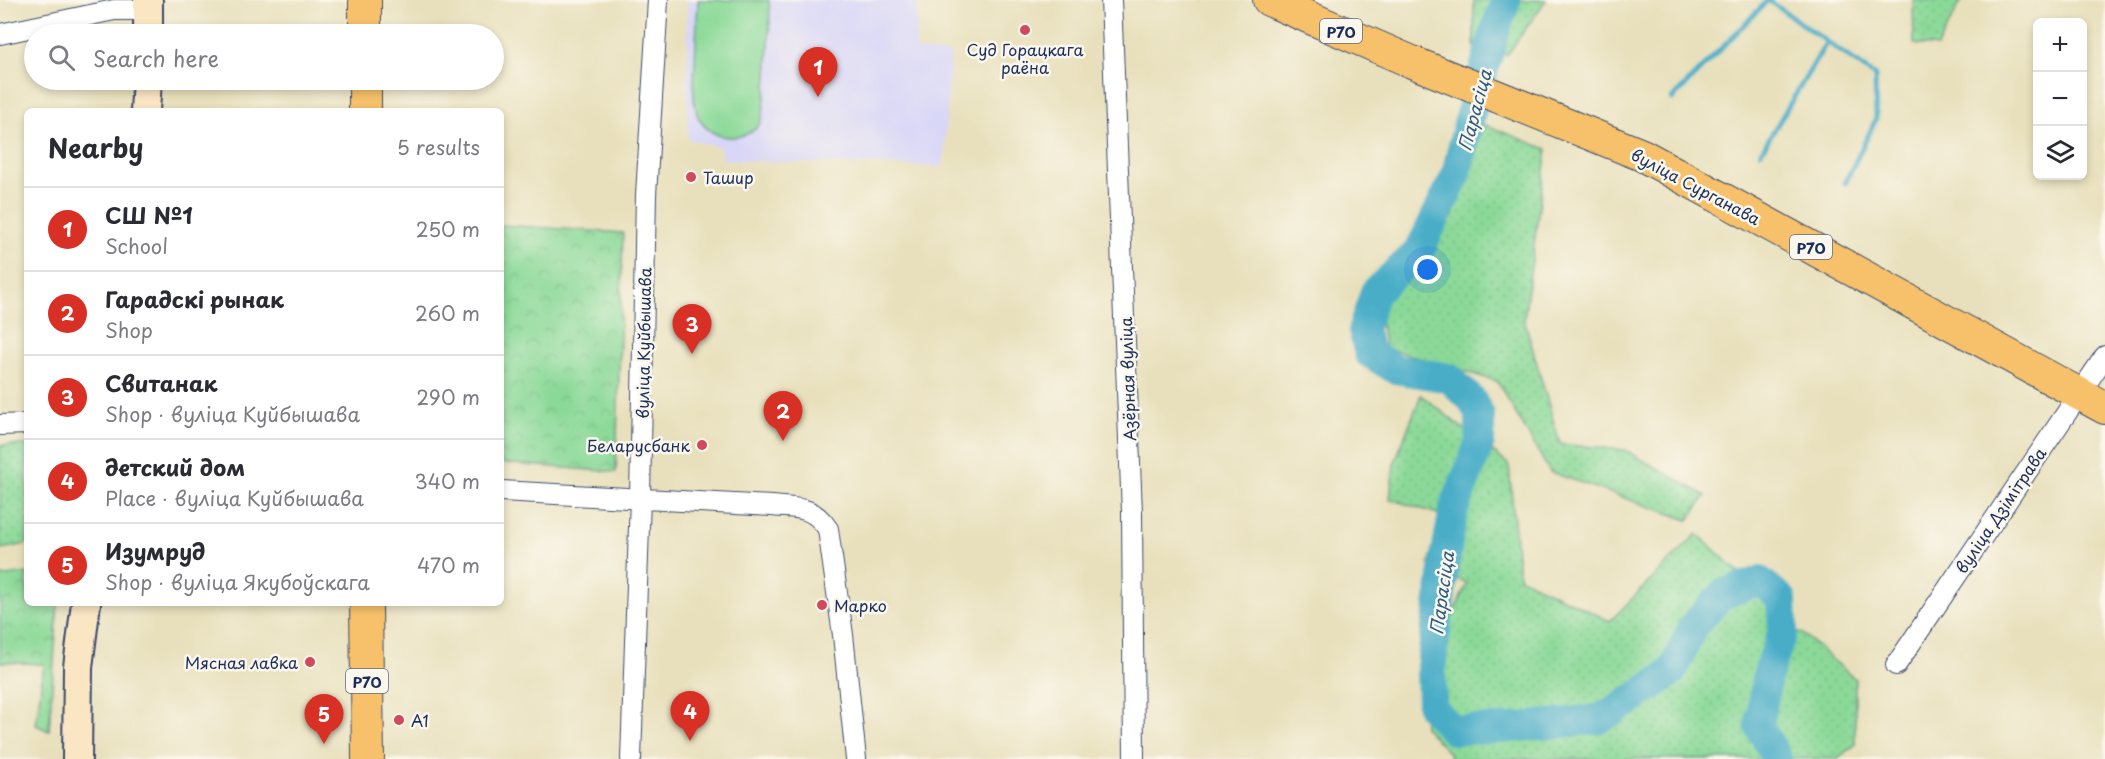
<!DOCTYPE html>
<html lang="en">
<head>
<meta charset="utf-8">
<style>
	body { margin:0; font-family:"Playpen Sans",sans-serif; background:#f2f2f3; color:#2b2b33 }
	.controls { position:absolute; right:18px; top:18px; display:grid; overflow:hidden; border-radius:9px; box-shadow:0 3px 9px #0003 }
	.controls button { width:54px; height:54px; display:grid; place-items:center; padding:0; border:0; border-bottom:2px solid #e1e1e2; background:#fff; color:#2b2b33; font:30px sans-serif }
	.you { position:absolute; left:1428px; top:270px; width:21px; height:21px; margin:-15px; border:4px solid #fff; border-radius:50%; background:#1a73e8; box-shadow:0 0 0 9px #1a73e833 }
	.badge { display:grid; place-items:center; width:39px; height:39px; border-radius:50%; background:#d93025; color:#fff; font-size:20px; font-weight:700 }
	.pin { position:absolute; translate:-50% -50px; filter:drop-shadow(0 2px 3px #0008) }
	.pin::after { content:''; position:absolute; top:32px; width:21px; height:18px; background:inherit; clip-path:polygon(0 0,100% 0,50% 100%) }
	.list { margin:0; padding:0; list-style:none }
	h2 { display:flex; justify-content:space-between; align-items:center; height:78px; margin:0; padding:0 24px; font-size:26px }
	h2 small { font-size:20px; font-weight:400; color:#7c7c81 }
	.list li { display:grid; grid-template-columns:39px 1fr auto; gap:18px; align-items:center; box-sizing:border-box; height:84px; padding:0 24px; border-top:2px solid #e1e1e2 }
	.list b { display:block; font-size:22px; white-space:nowrap }
	.list p { margin:0; font-size:20px; white-space:nowrap; color:#7c7c81 }
	.list em { font-size:20px; font-style:normal; color:#7c7c81 }
	.icon { flex:none; width:33px; height:33px; fill:none; stroke:currentColor; stroke-width:2; stroke-linecap:round; stroke-linejoin:round }
	.map { position:relative; flex:none; width:2105px; height:759px; overflow:hidden }
	.search { position:absolute; background:#fff; box-shadow:0 3px 9px #0003; left:24px; top:24px; width:480px; height:66px; display:flex; align-items:center; gap:15px; box-sizing:border-box; padding:0 21px; border-radius:33px; color:#7c7c81; font-size:22px }
	.panel { position:absolute; background:#fff; box-shadow:0 3px 9px #0003; left:24px; top:108px; width:480px; height:498px; border-radius:9px }
	.map>svg:first-child { display:block }
	.built { fill:#d9d7f7 }
	.grass { fill:url(#grass-dots); stroke:#53847b; stroke-width:1.5 }
	.park { fill:url(#park-crowns); stroke:#53847b; stroke-width:1.5 }
	.pitch { fill:#8bd998; stroke:#53847b; stroke-width:1.5 }
	.lines { fill:none; stroke-linecap:round; stroke-linejoin:round }
	.stream { stroke:#49adc8; stroke-width:5 }
	.river { stroke:#49adc8; stroke-width:30 }
	.minor-casing { stroke:#3a4a6c; stroke-width:22 }
	.secondary-casing { stroke:#3a4a6c; stroke-width:32 }
	.primary-casing { stroke:#3a4a6c; stroke-width:34 }
	.minor { stroke:#fff; stroke-width:20 }
	.secondary { stroke:#fbe6c4; stroke-width:28 }
	.primary { stroke:#f6c16b; stroke-width:32 }
	.poi-dot { fill:#d1495b; stroke:#fbf7ec; stroke-width:2 }
	.labels { text-anchor:middle; dominant-baseline:central; stroke-width:5; stroke-linejoin:round; paint-order:stroke }
	.shield { fill:#fbf7ec; stroke:#5e6b89; stroke-width:1.5 }
	.shield-label { font-size:15px; font-weight:bold; fill:#1b2f5e }
	.poi-label { font-size:16px; fill:#1b2f5e; stroke:#fbf7ec; text-anchor:start }
	.street-label { font-size:16px; fill:#1b2f5e; stroke:#fbf7ec }
	.water-label { font-size:18px; font-style:italic; fill:#2b5b83; stroke:#fbf7ec }
</style>
</head>
<body>
<div class="map">
<svg width="2105" height="759" viewBox="0 0 2105 759">
	<defs>
		<pattern id="grass-dots" width="8" height="8" patternUnits="userSpaceOnUse" patternTransform="scale(1.5)"><rect width="8" height="8" fill="#8bd998"/><path d="M2 2h.1M6 6h.1" fill="none" stroke="#77bb85" stroke-width="1.8" stroke-linecap="round"/></pattern>
		<pattern id="park-crowns" width="20" height="18" patternUnits="userSpaceOnUse" patternTransform="scale(1.5)"><rect width="20" height="18" fill="#8bd998"/><path d="M2 6a3 3 0 1 1 6 0M12 15a3 3 0 1 1 6 0" fill="none" stroke="#77bb85"/></pattern>
	</defs>
	<rect width="100%" height="100%" fill="#fbf7ec"/>
	<filter id="ink" filterUnits="userSpaceOnUse"><feTurbulence type="fractalNoise" baseFrequency=".0167" numOctaves="2"/><feDisplacementMap in="SourceGraphic" scale="12" xChannelSelector="R" yChannelSelector="G"/><feConvolveMatrix kernelMatrix="1 2 1 2 8 2 1 2 1" color-interpolation-filters="sRGB"/></filter>
	<filter id="wash" filterUnits="userSpaceOnUse"><feTurbulence type="fractalNoise" baseFrequency=".008" numOctaves="4" result="noise"/><feDisplacementMap in="SourceGraphic" scale="24" xChannelSelector="R" yChannelSelector="G"/><feGaussianBlur stdDeviation="1.35" result="paint"/><feColorMatrix in="noise" values="0 0 0 0 0 0 0 0 0 0 0 0 0 0 0 0 0 1.4 0 .05"/><feComposite in="paint" operator="in"/></filter>
	<g filter="url(#wash)">
		<rect width="100%" height="100%" fill="#e8e0bc"/>
		<!-- built -->
		<path class="built" d="M687,0H918L916,50L951,54L943,167L723,160L720,148L688,139Z"/>
		<!-- grass -->
		<path class="grass" d="M1474,0H1546L1507,55L1474,46Z
			M1913,0H1962L1937,47L1914,44Z
			M1475,121L1547,149L1524,319L1560,444L1625,450L1706,496L1688,520L1550,472L1497,381L1385,348L1378,309L1453,216Z
			M1421,395L1509,465L1519,577L1610,621L1697,534L1770,601L1773,627L1803,634L1855,679V745L1837,759H1449L1450,754L1424,727L1421,689L1467,583L1429,565L1441,515L1390,499L1394,464Z
			M0,445H27V544L0,549Z"/>
		<!-- park -->
		<path class="park" d="M501,225L623,233L616,472L501,463Z
			M27,573V603H58L49,731L36,725L44,664L0,662V577Z"/>
		<!-- pitch -->
		<path class="pitch" d="M698,0H769C771,17 767,111 760,123C752,136 733,140 719,135C707,131 699,122 696,110C692,95 694,79 695,64C696,43 697,21 698,0Z"/>
		<g class="lines">
			<!-- stream -->
			<path class="stream" d="M1768,0L1875,76L1876,119L1845,183
				M1672,99L1768,0
				M1761,152L1827,42"/>
			<!-- river -->
			<path class="river" d="M1506,0L1497,25L1470,115L1456,175L1419,251L1375,292L1363,329L1369,353L1395,369L1449,378L1471,399L1480,415V442L1454,509L1447,547L1431,667L1432,708L1453,730L1501,729L1599,719L1627,703L1672,672L1693,626L1723,594L1760,581L1782,599L1783,631L1767,676L1759,726L1777,759"/>
		</g>
	</g>
	<g filter="url(#ink)">
		<g class="lines">
			<!-- minor casing -->
			<g class="minor-casing">
				<path id="minor" d="M1111,0L1132,512L1134,759
					M0,34L114,10H148
					M0,425L27,424
					M501,491L772,506C798,509 812,505 828,529L843,635L856,759
					M1896,665L2105,356
					M631,759L640,498L646,195L658,0"/>
			</g>
			<!-- secondary casing -->
			<g class="secondary-casing">
				<path id="secondary" d="M148,34V0
					M145,111L147,80
					M77,759L78,667L86,603"/>
			</g>
			<!-- primary casing -->
			<g class="primary-casing">
				<path id="primary" d="M1269,0L1412,62L1642,155L2105,408
					M365,34V0
					M365,111V80
					M366,603L368,759"/>
			</g>
			<!-- minor -->
			<use href="#minor" class="minor"/>
			<!-- secondary -->
			<use href="#secondary" class="secondary"/>
			<!-- primary -->
			<use href="#primary" class="primary"/>
		</g>
	</g>
	<!-- markers -->
	<g class="poi-dot">
		<circle cx="1025" cy="30" r="6"/>
		<circle cx="691" cy="177" r="6"/>
		<circle cx="702" cy="445" r="6"/>
		<circle cx="822" cy="605" r="6"/>
		<circle cx="310" cy="662" r="6"/>
		<circle cx="399" cy="720" r="6"/>
	</g>
	<g class="labels">
		<!-- shield labels -->
		<g class="shield">
			<rect x="1320" y="19" width="42" height="24" rx="4.5"/>
			<rect x="1790" y="235" width="42" height="24" rx="4.5"/>
			<rect x="346" y="669" width="42" height="24" rx="4.5"/>
		</g>
		<g class="shield-label">
			<text x="1341" y="31">Р70</text>
			<text x="1811" y="247">Р70</text>
			<text x="367" y="681">Р70</text>
		</g>
		<!-- poi labels -->
		<g class="poi-label">
			<text x="1025" y="49" text-anchor="middle">Суд Горацкага<tspan x="1025" dy="18">раёна</tspan></text>
			<text x="703" y="177">Ташир</text>
			<text x="690" y="445" text-anchor="end">Беларусбанк</text>
			<text x="834" y="605">Марко</text>
			<text x="298" y="662" text-anchor="end">Мясная лавка</text>
			<text x="411" y="720">A1</text>
		</g>
		<!-- street labels -->
		<g class="street-label">
			<text transform="translate(1696 186) rotate(28)">вуліца Сурганава</text>
			<text transform="translate(643 343) rotate(-89)">вуліца Куйбышава</text>
			<text transform="translate(1127 379) rotate(-92)">Азёрная вуліца</text>
			<text transform="translate(2000 510) rotate(-56)">вуліца Дзімітрава</text>
		</g>
		<!-- water labels -->
		<g class="water-label">
			<text transform="translate(1474 110) rotate(-75)">Парасіца</text>
			<text transform="translate(1441 593) rotate(-82)">Парасіца</text>
		</g>
	</g>
</svg>
<div class="controls">
<button>+</button>
<button>−</button>
<button><svg class="icon" aria-label="layers" viewBox="0 0 24 24"><path d="M12 4l9 5-9 5-9-5zM3 14l9 5 9-5"/></svg></button>
</div>
<div class="you"></div>
<div class="pin badge" style="left:818px;top:97px">1</div>
<div class="pin badge" style="left:783px;top:441px">2</div>
<div class="pin badge" style="left:692px;top:354px">3</div>
<div class="pin badge" style="left:690px;top:741px">4</div>
<div class="pin badge" style="left:324px;top:744px">5</div>
<div class="search"><svg class="icon" aria-label="search" viewBox="0 0 24 24"><circle cx="10" cy="10" r="6"/><path d="M15 15l6 6"/></svg>Search here</div>
<section class="panel">
<h2>Nearby<small>5 results</small></h2>
<ul class="list">
<li><span class="badge">1</span><div><b>СШ №1</b><p>School</p></div><em>250 m</em></li>
<li><span class="badge">2</span><div><b>Гарадскі рынак</b><p>Shop</p></div><em>260 m</em></li>
<li><span class="badge">3</span><div><b>Свитанак</b><p>Shop · вуліца Куйбышава</p></div><em>290 m</em></li>
<li><span class="badge">4</span><div><b>детский дом</b><p>Place · вуліца Куйбышава</p></div><em>340 m</em></li>
<li><span class="badge">5</span><div><b>Изумруд</b><p>Shop · вуліца Якубоўскага</p></div><em>470 m</em></li>
</ul>
</section>
</div>
</body>
</html>
